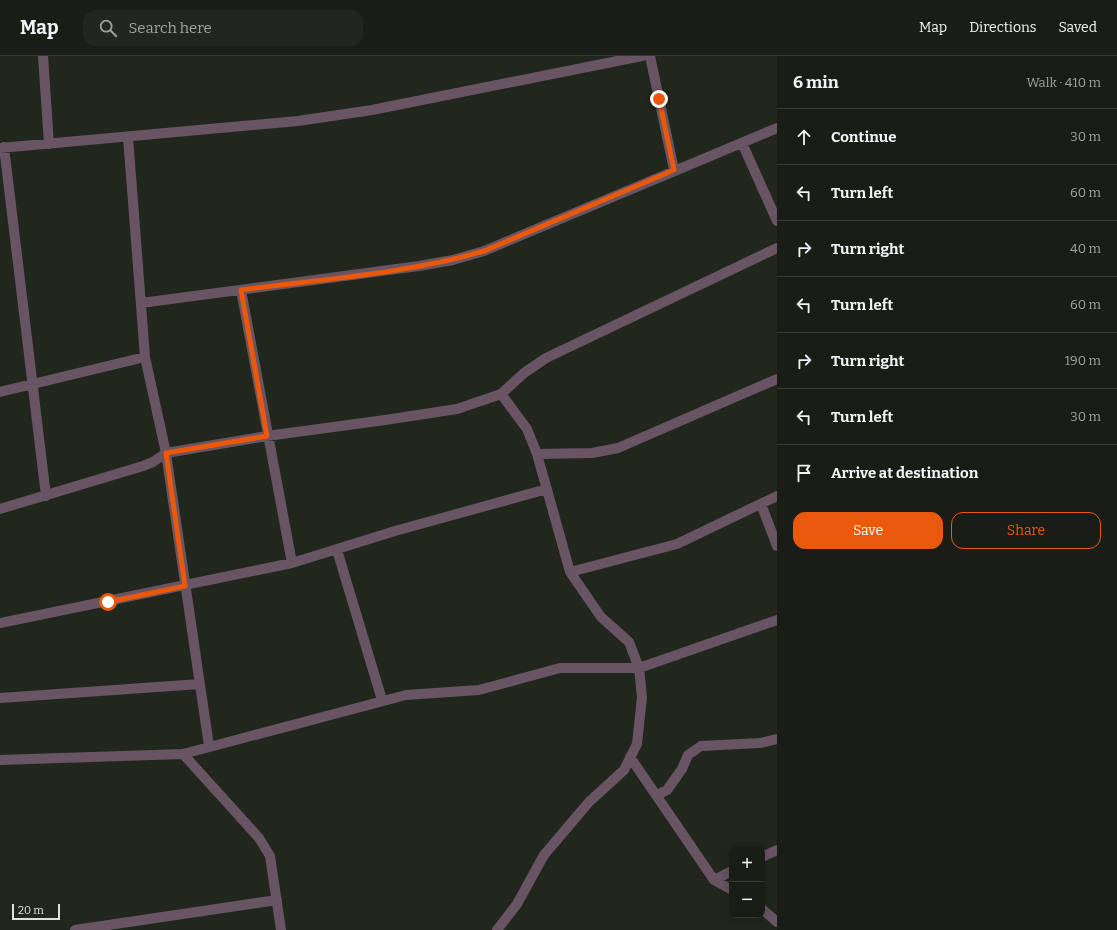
<!DOCTYPE html>
<html lang="en">
<head>
<meta charset="utf-8">
<style>
	body { margin:0; font-family:Bitter,serif; background:#22261f; color:#f1f3f6 }
	.controls { position:absolute; right:12px; bottom:12px; display:grid; overflow:hidden; border-radius:8px; box-shadow:0 2px 10px #0003 }
	.controls button { width:36px; height:36px; display:grid; place-items:center; padding:0; border:0; border-bottom:1px solid #373b35; background:#191d16; color:#f1f3f6; font:20px sans-serif }
	.scale { position:absolute; left:12px; bottom:10px; width:48px; box-sizing:border-box; padding-left:4px; border:2px solid #dee2db; border-top:0; font-size:11px; line-height:14px; white-space:nowrap; color:#dee2db; -webkit-text-stroke:3px #21271d; paint-order:stroke }
	.stop { position:absolute; width:12px; height:12px; margin:-9px; border:3px solid #ea580c; border-radius:50%; background:#fff }
	.stop.end { background:#ea580c; border-color:#fff; box-shadow:0 1px 4px #0008 }
	.list { margin:0; padding:0; list-style:none }
	h2 { display:flex; justify-content:space-between; align-items:center; height:52px; margin:0; padding:0 16px; font-size:17px }
	h2 small { font-size:13px; font-weight:400; color:#9fa2a1 }
	.list li { display:grid; grid-template-columns:26px 1fr auto; gap:12px; align-items:center; box-sizing:border-box; height:56px; padding:0 16px; border-top:1px solid #373b35 }
	.list b { display:block; font-size:15px; white-space:nowrap }
	.list em { font-size:13px; font-style:normal; color:#9fa2a1 }
	.actions { display:flex; gap:8px; padding:12px 16px }
	.actions a { flex:1; padding:9px 0; border:1px solid #ea580c; border-radius:12px; text-align:center; font-size:14px; color:#ea580c }
	.actions .main { background:#ea580c; color:#fff }
	.icon { flex:none; width:22px; height:22px; fill:none; stroke:currentColor; stroke-width:2; stroke-linecap:round; stroke-linejoin:round }
	.map { position:relative; flex:none; width:777px; height:874px; overflow:hidden }
	header { display:flex; align-items:center; gap:24px; box-sizing:border-box; height:56px; padding:0 20px; background:#191d16; border-bottom:1px solid #373b35 }
	header strong { font-size:19px }
	nav { display:flex; gap:22px; margin-inline-start:auto; font-size:14px }
	.search { width:280px; height:36px; background:#22261f; display:flex; align-items:center; gap:10px; box-sizing:border-box; padding:0 14px; border-radius:12px; color:#9fa2a1; font-size:15px }
	main { display:flex }
	aside { flex:1; background:#191d16 }
	.map>svg:first-child { display:block }
	.lines { fill:none; stroke-linecap:round; stroke-linejoin:round }
	.minor { stroke:#685463; stroke-width:10 }
	.route { stroke:#ea580c; stroke-width:5 }
</style>
</head>
<body>
<header>
<strong>Map</strong>
<div class="search"><svg class="icon" aria-label="search" viewBox="0 0 24 24"><circle cx="10" cy="10" r="6"/><path d="M15 15l6 6"/></svg>Search here</div>
<nav><a>Map</a><a>Directions</a><a>Saved</a></nav>
</header>
<main>
<div class="map">
<svg width="777" height="874" viewBox="0 0 777 874">
	<rect width="100%" height="100%" fill="#21271d"/>
	<g class="lines">
		<!-- minor -->
		<path class="minor" d="M43,0L49,88
			M650,0L674,114
			M128,81L145,301L166,397L209,690
			M742,87L777,165
			M4,91L46,440
			M0,92L298,65L372,54L642,0
			M241,234L292,507
			M141,247L419,210L453,204L484,195L777,72
			M0,336L145,301
			M537,398L592,397L618,392L777,323
			M761,448L777,490
			M0,453L143,410L153,406L166,397L267,380L385,364L457,353L501,338L524,317L546,302L777,192
			M337,494L382,644
			M570,516L677,488L777,440
			M0,567L292,507L395,475L547,433
			M0,642L200,628
			M183,698L259,782L270,800L281,874
			M630,701L714,824L732,834
			M0,704L183,698L406,639L479,634L560,612H639L777,564
			M657,739L667,734L682,713L688,699L701,690L760,687L777,683
			M762,801L777,794
			M714,824L732,815
			M762,853L777,866
			M75,874L277,844
			M497,874L517,848L544,799L589,746L624,714L637,688L642,641L639,612L629,586L601,561L570,516L537,398L527,373L501,338"/>
	</g>
	<g class="lines">
		<!-- route -->
		<path class="route" d="M108,546L185,530L166,397L267,380L241,234C321,223 406,218 484,195L674,114L659,43"/>
	</g>
</svg>
<div class="controls">
<button>+</button>
<button>−</button>
</div>
<div class="scale">20 m</div>
<div class="stop" style="left:108px;top:546px"></div>
<div class="stop end" style="left:659px;top:43px"></div>
</div>
<aside>
<h2>6 min<small>Walk · 410 m</small></h2>
<ul class="list">
<li><svg class="icon" aria-label="ahead" viewBox="0 0 24 24"><path d="M12 20V5M6 11l6-6 6 6"/></svg><div><b>Continue</b></div><em>30 m</em></li>
<li><svg class="icon" aria-label="left" viewBox="0 0 24 24"><path d="M17 20v-9H6M10 6l-5 5 5 5"/></svg><div><b>Turn left</b></div><em>60 m</em></li>
<li><svg class="icon" aria-label="right" viewBox="0 0 24 24"><path d="M7 20v-9h11M14 6l5 5-5 5"/></svg><div><b>Turn right</b></div><em>40 m</em></li>
<li><svg class="icon" aria-label="left" viewBox="0 0 24 24"><path d="M17 20v-9H6M10 6l-5 5 5 5"/></svg><div><b>Turn left</b></div><em>60 m</em></li>
<li><svg class="icon" aria-label="right" viewBox="0 0 24 24"><path d="M7 20v-9h11M14 6l5 5-5 5"/></svg><div><b>Turn right</b></div><em>190 m</em></li>
<li><svg class="icon" aria-label="left" viewBox="0 0 24 24"><path d="M17 20v-9H6M10 6l-5 5 5 5"/></svg><div><b>Turn left</b></div><em>30 m</em></li>
<li><svg class="icon" aria-label="arrive" viewBox="0 0 24 24"><path d="M6 21V4h12l-3 4 3 4H6"/></svg><div><b>Arrive at destination</b></div></li>
</ul>
<div class="actions"><a class="main">Save</a><a>Share</a></div>
</aside>
</main>
</body>
</html>
